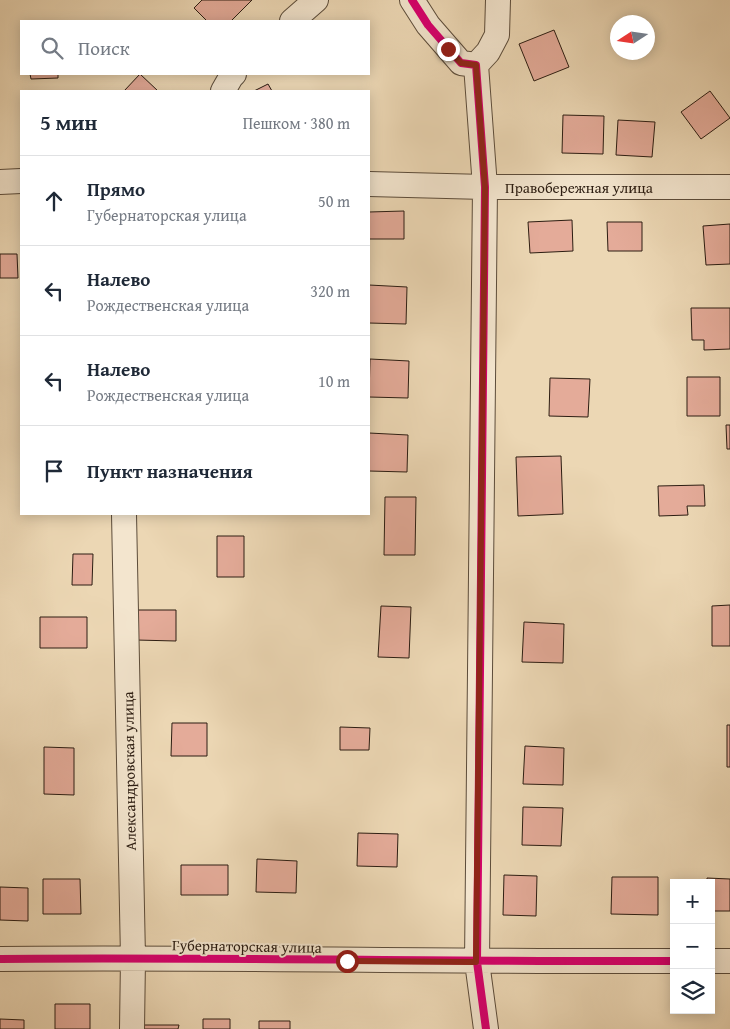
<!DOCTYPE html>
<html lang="ru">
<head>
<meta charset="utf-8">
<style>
	body { margin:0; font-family:"Gentium Book Plus",serif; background:#f6f6f7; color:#1f2937 }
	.controls { position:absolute; right:15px; bottom:15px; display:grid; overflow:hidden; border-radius:0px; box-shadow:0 2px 12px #0003 }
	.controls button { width:45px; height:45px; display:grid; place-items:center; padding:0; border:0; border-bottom:1px solid #e0e1e3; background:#fff; color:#1f2937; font:25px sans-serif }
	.compass { position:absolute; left:610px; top:15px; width:45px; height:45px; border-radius:50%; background:#fff; box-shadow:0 2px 12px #0003; rotate:258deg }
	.stop { position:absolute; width:15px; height:15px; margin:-11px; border:4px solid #8f2418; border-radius:50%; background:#fff }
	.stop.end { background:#8f2418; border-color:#fff; box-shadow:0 1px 5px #0008 }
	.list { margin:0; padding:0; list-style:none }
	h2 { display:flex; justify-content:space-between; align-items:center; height:65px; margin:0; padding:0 20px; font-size:21px }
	h2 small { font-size:16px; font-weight:400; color:#747a83 }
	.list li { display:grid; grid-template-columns:32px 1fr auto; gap:15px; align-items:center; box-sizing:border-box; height:90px; padding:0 20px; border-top:1px solid #e0e1e3 }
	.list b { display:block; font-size:19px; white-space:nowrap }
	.list p { margin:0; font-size:16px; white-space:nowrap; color:#747a83 }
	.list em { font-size:16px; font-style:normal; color:#747a83 }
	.icon { flex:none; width:28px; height:28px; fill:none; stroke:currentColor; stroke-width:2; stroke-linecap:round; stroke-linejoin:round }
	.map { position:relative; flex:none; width:730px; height:1029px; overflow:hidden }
	.search { position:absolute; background:#fff; box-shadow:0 2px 12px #0003; left:20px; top:20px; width:350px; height:55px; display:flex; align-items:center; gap:12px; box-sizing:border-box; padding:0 18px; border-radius:0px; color:#747a83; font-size:19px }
	.panel { position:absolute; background:#fff; box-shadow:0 2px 12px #0003; left:20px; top:90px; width:350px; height:425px; border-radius:0px }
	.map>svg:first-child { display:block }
	.building { fill:#e4ab99; stroke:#2c1d12 }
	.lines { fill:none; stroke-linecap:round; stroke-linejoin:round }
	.minor-casing { stroke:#5c4c3a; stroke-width:26 }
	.minor { stroke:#f3e5ce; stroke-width:24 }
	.cycleway-casing { stroke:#f3e5ce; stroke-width:11 }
	.cycleway { stroke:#d6006c; stroke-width:8 }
	.route { stroke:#8f2418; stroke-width:6 }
	.labels { text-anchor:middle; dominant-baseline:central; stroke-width:4; stroke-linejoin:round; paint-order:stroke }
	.street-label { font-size:15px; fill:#2c1d12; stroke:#f3e5ce }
</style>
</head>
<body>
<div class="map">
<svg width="730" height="1029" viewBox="0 0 730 1029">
	<rect width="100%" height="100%" fill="#ecd7b4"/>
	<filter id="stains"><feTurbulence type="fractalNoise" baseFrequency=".004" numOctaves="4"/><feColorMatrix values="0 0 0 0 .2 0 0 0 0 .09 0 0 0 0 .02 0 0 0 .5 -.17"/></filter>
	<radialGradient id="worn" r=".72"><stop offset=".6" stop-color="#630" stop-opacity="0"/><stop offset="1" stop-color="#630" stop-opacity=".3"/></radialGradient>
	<!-- building -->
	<path class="building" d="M202,0H252L231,21H207L194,8Z
		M554,30L569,67L534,81L519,44Z
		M30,74H58V78L31,79Z
		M140,74L158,91H124Z
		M268,84L272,91H254Z
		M710,91L730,118L701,139L681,112Z
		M563,115L604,116L603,154L562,153Z
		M618,120L655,122L652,157L616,155Z
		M404,211V239H369V212Z
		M572,220L573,251L530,253L528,222Z
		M607,222H642V251H608Z
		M730,224V264L706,265L703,226Z
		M0,254H17L18,278H0Z
		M369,285L407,287L406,324L369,323Z
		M691,308H730V349L704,350V340H692Z
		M370,359L409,361L408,398L369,397Z
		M687,377H720V416H687Z
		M550,378L590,379L588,417L549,416Z
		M726,425H730V449H727Z
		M369,433L408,435L407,472L369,471Z
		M561,456L563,514L518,516L516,457Z
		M704,485L705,506H687L688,515L659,516L658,486Z
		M385,497H416L415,555H384Z
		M217,536H244V577H217Z
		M73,554H93L92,585H72Z
		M730,605V646H712V606Z
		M381,606L411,607L409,658L378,657Z
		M137,610H176V641L136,640Z
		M40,617H87V648H40Z
		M524,622L564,624L563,663L522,662Z
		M172,723H207V756H171Z
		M727,725H730V767H727Z
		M340,727L370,728L369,750H340Z
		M525,746L564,748L563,785L523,784Z
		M44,747L74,748V795L44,794Z
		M523,807L563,808L561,846L522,845Z
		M358,833L398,834L397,867L357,866Z
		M257,859L297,861L296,893L256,892Z
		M181,865H228V895H181Z
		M504,875L537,876L536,916L503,915Z
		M612,877H658V915L611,914Z
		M707,878L730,879V911H711V883H707Z
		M43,879H80L81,914H43Z
		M0,887L28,888V921L0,920Z
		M55,1004H90V1029H55Z
		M0,1019L24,1020V1029H0Z
		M203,1019H230V1029H203Z
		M259,1021H290V1029H259Z
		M144,1025H179L178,1029H144Z"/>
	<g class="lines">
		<!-- minor casing -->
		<g class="minor-casing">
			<path id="minor" d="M412,0L428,25L461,63L476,65L485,187L477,962L486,1029
				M292,21L316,0
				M476,65L488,52L497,35L498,0
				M223,91L231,77L234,74
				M0,182L21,181
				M369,184L485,187H730
				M124,514L133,958L132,1029
				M0,959C225,957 449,962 674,961
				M711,961H730"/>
		</g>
		<!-- minor -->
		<use href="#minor" class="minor"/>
		<!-- cycleway casing -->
		<g class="cycleway-casing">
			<path id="cycleway" d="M412,0L428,25L461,63L476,65L485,187L477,962L486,1029
				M0,959C225,957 449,962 674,961"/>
		</g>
		<!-- cycleway -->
		<use href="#cycleway" class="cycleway"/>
	</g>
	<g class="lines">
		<!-- route -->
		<path class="route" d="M347,961L476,962L485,188L476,65L461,63L448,49"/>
	</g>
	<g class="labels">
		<!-- street labels -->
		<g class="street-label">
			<text x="579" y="187">Правобережная улица</text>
			<text transform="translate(129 771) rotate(-91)">Александровская улица</text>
			<text transform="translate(247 946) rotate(1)">Губернаторская улица</text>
		</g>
	</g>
	<rect width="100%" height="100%" filter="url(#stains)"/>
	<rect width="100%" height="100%" fill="url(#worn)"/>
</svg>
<div class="controls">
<button>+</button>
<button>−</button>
<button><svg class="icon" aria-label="layers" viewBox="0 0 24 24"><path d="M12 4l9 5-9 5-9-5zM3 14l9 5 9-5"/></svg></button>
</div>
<svg class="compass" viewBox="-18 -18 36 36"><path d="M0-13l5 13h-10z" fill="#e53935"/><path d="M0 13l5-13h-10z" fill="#747a83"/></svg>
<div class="stop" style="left:347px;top:961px"></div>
<div class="stop end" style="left:448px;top:49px"></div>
<div class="search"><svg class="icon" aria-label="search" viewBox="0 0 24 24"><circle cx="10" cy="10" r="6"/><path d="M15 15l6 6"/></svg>Поиск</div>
<section class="panel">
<h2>5 мин<small>Пешком · 380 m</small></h2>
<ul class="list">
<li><svg class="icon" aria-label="ahead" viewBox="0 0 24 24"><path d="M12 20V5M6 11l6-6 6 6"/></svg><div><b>Прямо</b><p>Губернаторская улица</p></div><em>50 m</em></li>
<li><svg class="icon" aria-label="left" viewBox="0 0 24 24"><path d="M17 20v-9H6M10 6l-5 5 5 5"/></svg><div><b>Налево</b><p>Рождественская улица</p></div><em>320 m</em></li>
<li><svg class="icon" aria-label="left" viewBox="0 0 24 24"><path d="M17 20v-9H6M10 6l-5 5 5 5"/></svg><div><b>Налево</b><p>Рождественская улица</p></div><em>10 m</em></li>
<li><svg class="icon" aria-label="arrive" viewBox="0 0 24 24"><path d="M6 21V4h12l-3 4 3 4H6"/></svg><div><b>Пункт назначения</b></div></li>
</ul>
</section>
</div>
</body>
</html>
